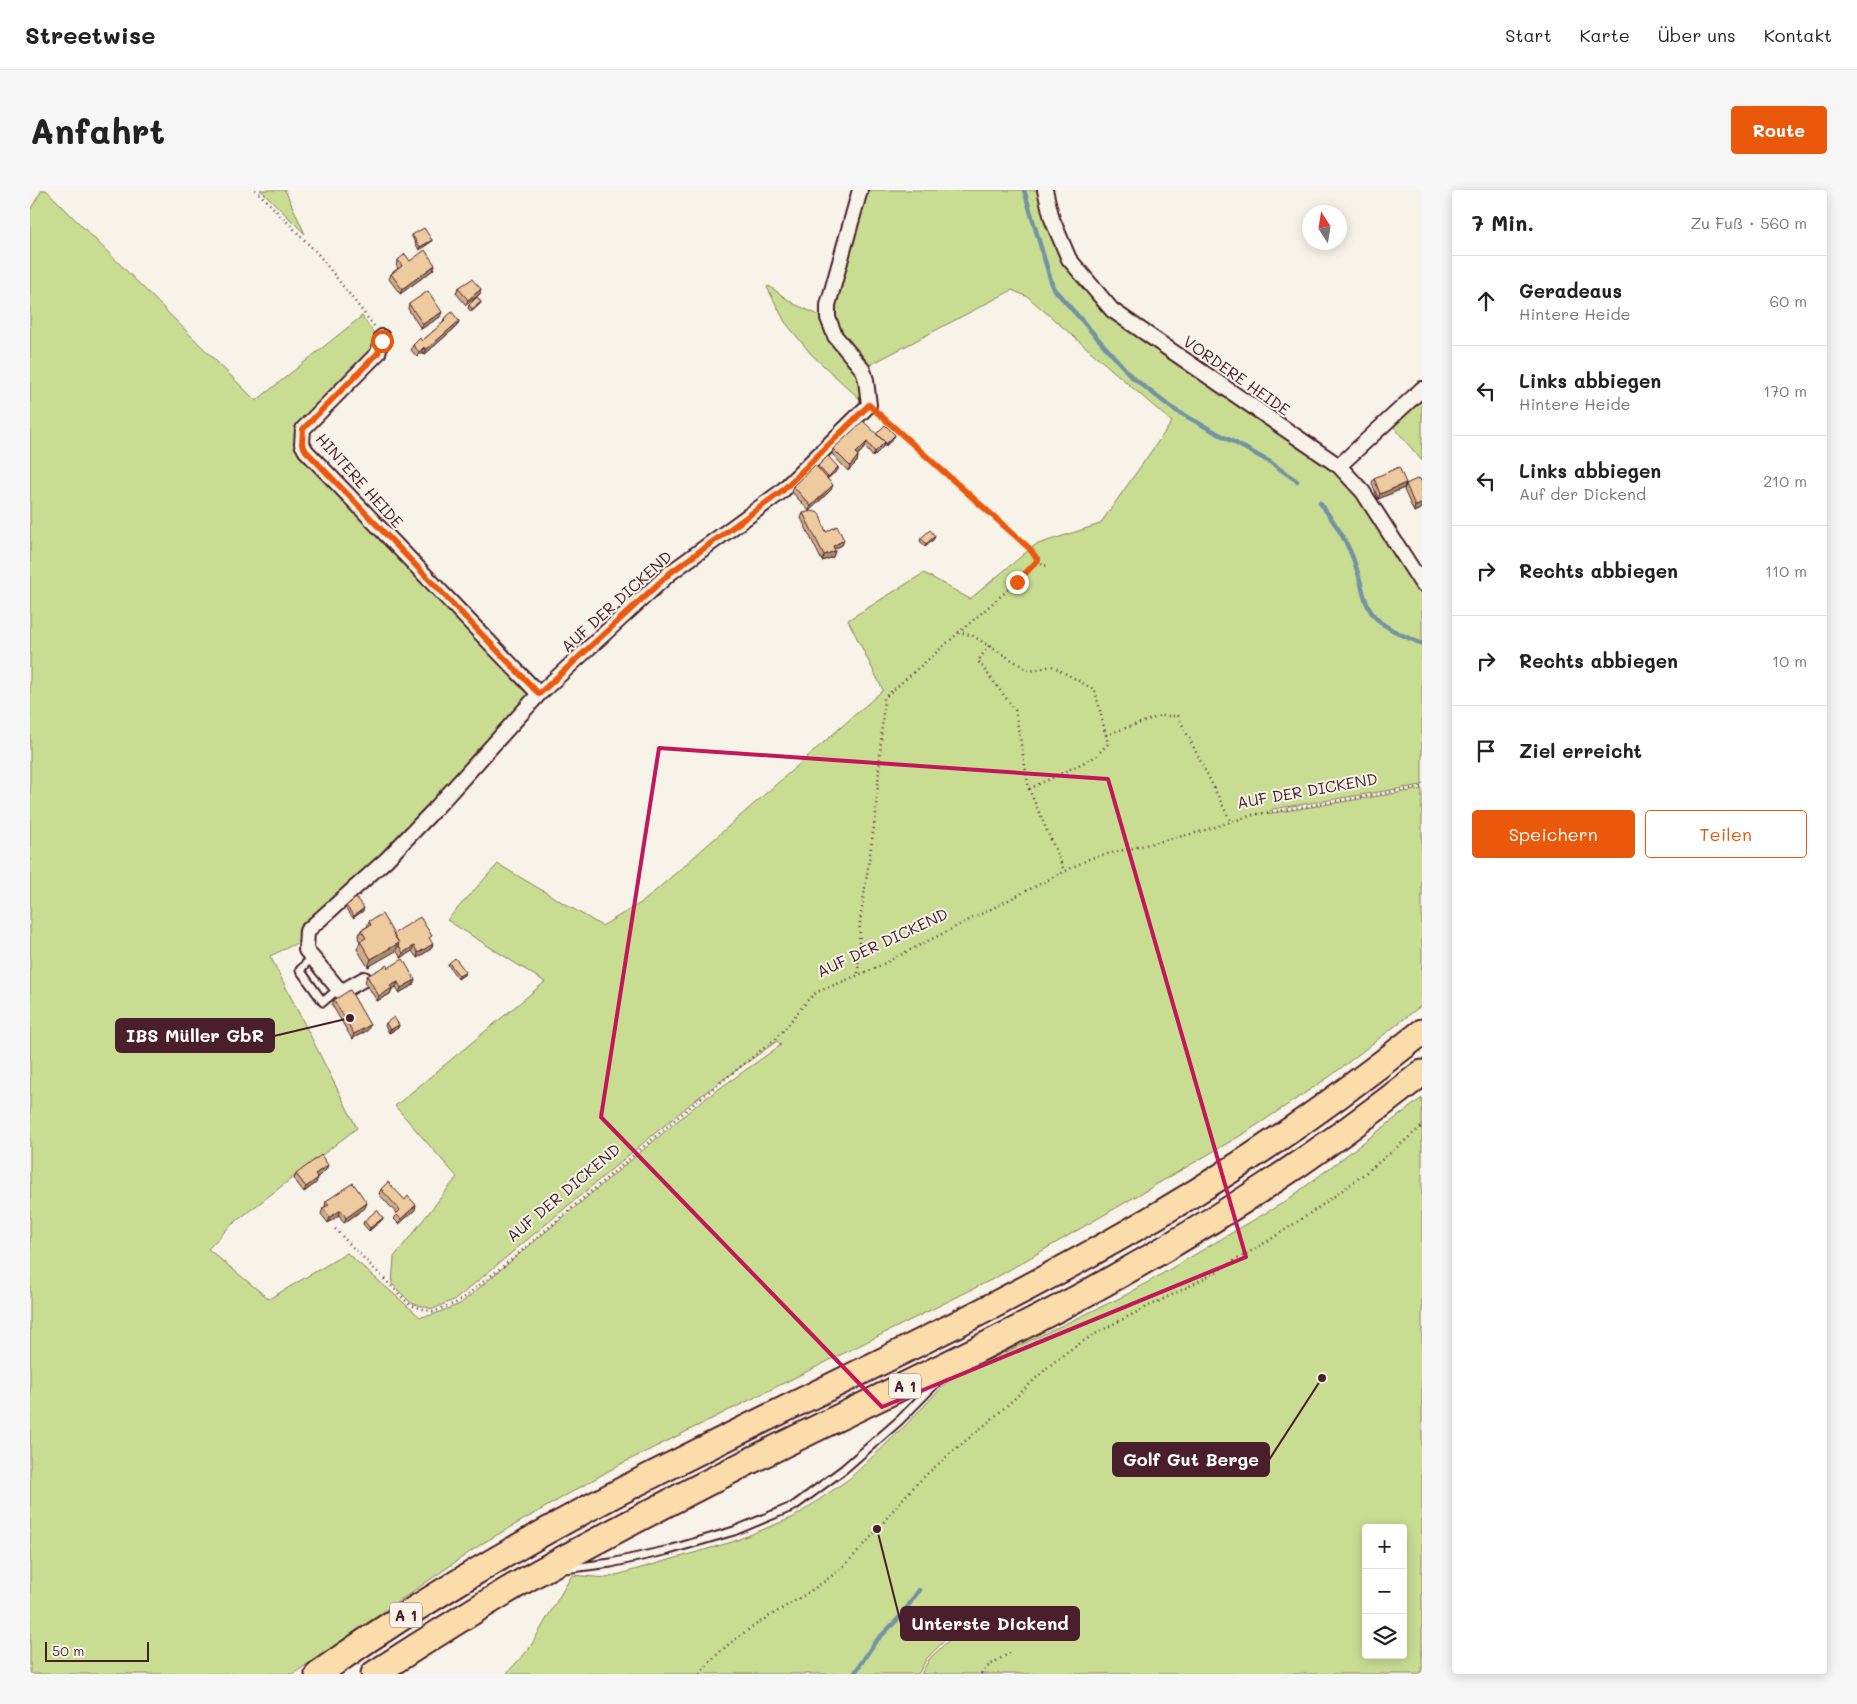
<!DOCTYPE html>
<html lang="de">
<head>
<meta charset="utf-8">
<style>
	body { margin:0; font-family:Mali,sans-serif; background:#f6f6f6; color:#222 }
	.controls { position:absolute; right:15px; bottom:15px; display:grid; overflow:hidden; border-radius:5px; box-shadow:0 2px 12px #0003 }
	.controls button { width:45px; height:45px; display:grid; place-items:center; padding:0; border:0; border-bottom:1px solid #e0e0e0; background:#fff; color:#222; font:25px sans-serif }
	.compass { position:absolute; left:1272px; top:15px; width:45px; height:45px; border-radius:50%; background:#fff; box-shadow:0 2px 12px #0003; rotate:348deg }
	.scale { position:absolute; left:15px; bottom:12px; width:104px; box-sizing:border-box; padding-left:5px; border:2px solid #4a1f2b; border-top:0; font-size:14px; line-height:18px; white-space:nowrap; color:#4a1f2b; -webkit-text-stroke:4px #f7f3e8; paint-order:stroke }
	.stop { position:absolute; width:15px; height:15px; margin:-11px; border:4px solid #ea580c; border-radius:50%; background:#fff }
	.stop.end { background:#ea580c; border-color:#fff; box-shadow:0 1px 5px #0008 }
	.list { margin:0; padding:0; list-style:none }
	h2 { display:flex; justify-content:space-between; align-items:center; height:65px; margin:0; padding:0 20px; font-size:21px }
	h2 small { font-size:16px; font-weight:400; color:#767676 }
	.list li { display:grid; grid-template-columns:32px 1fr auto; gap:15px; align-items:center; box-sizing:border-box; height:90px; padding:0 20px; border-top:1px solid #e0e0e0 }
	.list b { display:block; font-size:19px; white-space:nowrap }
	.list p { margin:0; font-size:16px; white-space:nowrap; color:#767676 }
	.list em { font-size:16px; font-style:normal; color:#767676 }
	.actions { display:flex; gap:10px; padding:15px 20px }
	.actions a { flex:1; padding:11px 0; border:1px solid #ea580c; border-radius:5px; text-align:center; font-size:18px; color:#ea580c }
	.actions .main { background:#ea580c; color:#fff }
	.icon { flex:none; width:28px; height:28px; fill:none; stroke:currentColor; stroke-width:2; stroke-linecap:round; stroke-linejoin:round }
	.map { position:relative; flex:none; width:1392px; height:1484px; overflow:hidden; border-radius:5px }
	header { display:flex; align-items:center; gap:30px; box-sizing:border-box; height:70px; padding:0 25px; background:#fff; border-bottom:1px solid #e0e0e0 }
	header strong { font-size:24px }
	nav { display:flex; gap:28px; margin-inline-start:auto; font-size:18px }
	.intro { display:flex; align-items:center; justify-content:space-between; box-sizing:border-box; height:120px; padding:0 30px }
	h1 { margin:0; font-size:35px }
	.button { padding:12px 22px; border-radius:5px; background:#ea580c; color:#fff; font-size:18px; font-weight:700 }
	main { display:flex; gap:30px; padding:0 30px }
	aside { flex:1; background:#fff; border-radius:5px; box-shadow:0 2px 12px #0003 }
	.map>svg:first-child { display:block }
	.green { fill:#c8dd92; stroke:#897e5e; fill-rule:evenodd }
	.lines { fill:none; stroke-linecap:round; stroke-linejoin:round }
	.stream { stroke:#7592a3; stroke-width:4.5 }
	.lane-casing { stroke:#4a1f2b; stroke-width:11 }
	.street-casing { stroke:#4a1f2b; stroke-width:18 }
	.highway-casing { stroke:#4a1f2b; stroke-width:29 }
	.path { stroke:#4a1f2b; stroke-width:2.5; stroke-dasharray:1 4; stroke-linecap:butt }
	.lane { stroke:#f7f3e8; stroke-width:7 }
	.street { stroke:#f7f3e8; stroke-width:14 }
	.highway { stroke:#fbddab; stroke-width:25 }
	.wall { fill:#cdae89; stroke:#4a1f2b }
	.shaded-wall { fill:#a78d6f; stroke:#4a1f2b }
	.building { fill:#eeca9f; stroke:#4a1f2b }
	.route { stroke:#ea580c; stroke-width:6 }
	.marked { fill:none; stroke:#c2185b; stroke-width:4; stroke-linejoin:round }
	.labels { text-anchor:middle; dominant-baseline:central; stroke-width:4; stroke-linejoin:round; paint-order:stroke }
	.shield { fill:#f7f3e8; stroke:#7e5f64; stroke-width:1 }
	.shield-label { font-size:15px; font-weight:bold; fill:#4a1f2b }
	.street-label { font-size:16px; fill:#4a1f2b; stroke:#f7f3e8 }
	.leader { fill:none; stroke:#4a1f2b; stroke-width:2 }
	.callout-dot { fill:#4a1f2b; stroke:#f7f3e8; stroke-width:2 }
	.callout { fill:#4a1f2b; stroke:#4a1f2b; stroke-width:2 }
	.callout-label { font-size:18px; text-anchor:middle; font-weight:bold; fill:#fff }
</style>
</head>
<body>
<header>
<strong>Streetwise</strong>
<nav><a>Start</a><a>Karte</a><a>Über uns</a><a>Kontakt</a></nav>
</header>
<div class="intro"><h1>Anfahrt</h1><a class="button">Route</a></div>
<main>
<div class="map">
<svg width="1392" height="1484" viewBox="0 0 1392 1484">
	<rect width="100%" height="100%" fill="#f7f3e8"/>
	<filter id="ink" filterUnits="userSpaceOnUse"><feTurbulence type="fractalNoise" baseFrequency=".02" numOctaves="2"/><feDisplacementMap in="SourceGraphic" scale="10" xChannelSelector="R" yChannelSelector="G"/><feConvolveMatrix kernelMatrix="1 2 1 2 8 2 1 2 1" color-interpolation-filters="sRGB"/></filter>
	<g filter="url(#ink)">
		<!-- green -->
		<path class="green" d="M12,0H16L226,211L332,126L346,146V157L267,244L503,505L369,659L265,754L240,766L327,938L200,1036L178,1059L239,1109L317,1063L390,1127L402,1125L430,1114L669,913L751,855L747,851L665,910L426,1109L403,1119L381,1113L362,1094L364,1067L427,987L365,916L515,792L417,730L468,674L572,736L614,711L853,500L818,430L894,383L940,409L1005,355L1070,334L1142,232L998,107L982,100L836,177L816,155L801,124L834,0H1010L1033,70L1080,124L1307,279L1330,305L1392,402V595L1243,619L1237,624L1392,599V815L1302,885L1215,943L967,1087L589,1275L453,1353L263,1484H0V20Z
			M230,0H255L275,44L234,3Z
			M739,96L764,114L793,127L829,182L832,211L781,164L755,132L737,97Z
			M1392,206V271L1363,236Z
			M1392,908V1484H891L900,1468L931,1439L929,1436L897,1468L888,1484H476L499,1459L542,1385L576,1388L702,1352L764,1327L819,1289L870,1241L921,1188L1096,1105L1256,1011ZM1336,1338H1373V1465H1336Z"/>
		<g class="lines">
			<!-- stream -->
			<path class="stream" d="M994,0L1023,98L1102,187L1143,219L1240,272L1267,291
				M1290,313C1305,333 1319,353 1326,377C1333,396 1333,416 1348,430C1358,440 1379,448 1392,454
				M824,1484L845,1452L872,1425L889,1400"/>
			<!-- lane casing -->
			<g class="lane-casing">
				<path id="lane" d="M282,767L270,780L293,812L308,799
					M534,1379L581,1373L639,1360L704,1341L764,1316L814,1279L870,1230L909,1190"/>
			</g>
			<!-- street casing -->
			<g class="street-casing">
				<path id="street" d="M1015,0L1022,29L1039,69L1082,120L1309,276L1333,302L1392,394
					M352,147L348,163L273,239L272,254L276,261L509,504
					M1309,276L1392,199
					M334,789L311,802L276,760L277,741L356,670L405,619L509,504L640,383L751,302L839,215L836,190L833,180L805,146L798,128V115L830,0"/>
			</g>
			<!-- highway casing -->
			<g class="highway-casing">
				<path id="highway" d="M288,1484C398,1406 516,1338 636,1278C800,1195 969,1119 1128,1025C1220,971 1308,909 1392,842
					M344,1484C398,1449 453,1414 509,1382C584,1341 660,1301 736,1263C843,1210 951,1160 1057,1103C1174,1039 1288,966 1392,883"/>
			</g>
			<!-- path -->
			<path class="path" d="M225,0L232,6L288,64L344,136
				M1008,370L1013,376L1018,375
				M928,442L943,446L1000,481L1022,476L1065,500L1078,554L1065,567L999,599
				M959,456L948,471L985,520L999,599L1034,680
				M1076,545L1130,526H1148L1201,632
				M828,783L830,732L846,623L854,508L987,392L1008,370L999,358L849,224
				M305,1039L380,1115L403,1122L428,1112L482,1069L667,911L748,847L778,810L787,802L843,779L1061,668L1169,642L1223,625L1392,597
				M670,1484C706,1436 764,1418 809,1380C836,1357 855,1328 879,1302C905,1274 937,1251 965,1226C990,1205 1011,1181 1037,1162C1081,1131 1132,1112 1178,1086C1256,1043 1325,995 1392,936
				M951,1484L957,1477L981,1462"/>
			<!-- lane -->
			<use href="#lane" class="lane"/>
			<!-- street -->
			<use href="#street" class="street"/>
			<!-- highway -->
			<use href="#highway" class="highway"/>
		</g>
		<!-- wall -->
		<path class="wall" d="M382,45L402,50L401,52L389,60L382,47Z
			M368,70L380,71L405,75L403,80L370,104L359,89L361,84L368,78L366,75Z
			M428,98L450,104L436,115L426,103Z
			M451,112L450,114L441,122L438,118L439,115Z
			M379,114L410,127L391,139L378,119Z
			M414,129L429,131L427,136L394,165L392,162L387,167L381,160L383,155L392,151L413,133Z
			M846,244L865,245L864,247L855,257L853,255V257L843,267L835,257L828,265L827,272L818,281L802,264L803,259Z
			M788,276L808,277V280L797,289L801,300L779,321L761,301L763,296L787,278Z
			M1344,288L1376,293L1374,298L1348,309L1342,293Z
			M1391,292L1392,318L1384,322L1374,300L1376,294Z
			M773,323L796,342L814,350L812,355L804,359L805,361L803,367L792,371L771,328Z
			M891,348L904,349L895,357L890,351Z
			M316,716L333,721L323,728L315,718Z
			M339,731L363,744L400,750L401,759L387,768L382,761L371,768L366,760L338,777L327,759L330,752L328,748L331,740L337,737Z
			M419,773L435,784L428,789L418,775Z
			M358,778L383,795L369,803L366,797L362,799L360,804L347,811L335,792L337,786Z
			M304,810L338,840L322,849L302,815Z
			M356,833L369,835L368,838L359,843L355,836Z
			M296,980L287,987L286,993L274,1002L264,989L266,984Z
			M351,999L385,1020L369,1034L364,1029L367,1024L349,1004Z
			M296,1011L335,1018L314,1033L309,1025L298,1033L291,1024L293,1018L295,1017Z
			M353,1028L352,1030L339,1041L333,1034L334,1031Z"/>
		<!-- shaded-wall -->
		<path class="shaded-wall" d="M402,50L401,52L389,60L390,57Z
			M405,75L403,80L370,104L372,99Z
			M451,99L450,104L436,115L438,110Z
			M451,112L450,114L441,122L442,119Z
			M412,122L410,127L391,139L393,134Z
			M429,131L427,136L394,165L396,160Z
			M394,157L392,162L387,167L389,162Z
			M865,245L864,247L855,257L856,254Z
			M837,252L835,257L824,269L826,263Z
			M855,252L853,257L843,267L845,262Z
			M828,266L827,272L818,281L820,276Z
			M808,277V280L797,289L798,287Z
			M1376,293L1374,298L1348,309L1350,304Z
			M803,295L801,300L779,321L781,316Z
			M1392,314V318L1384,322L1385,316Z
			M905,346L904,349L895,357L896,354Z
			M814,350L812,355L801,361L803,356Z
			M805,361L803,367L792,371L794,365Z
			M334,718L333,721L323,728L324,726Z
			M369,753L366,761L338,777L341,769Z
			M403,754L401,759L387,768L388,763Z
			M384,756L382,761L371,768L373,763Z
			M436,782L435,784L428,789L429,786Z
			M385,790L383,795L369,803L371,798Z
			M368,792L366,797L362,799L360,804L347,811L349,806L360,796Z
			M340,835L338,840L322,849L324,844Z
			M369,835L368,838L359,843L360,840Z
			M298,975L296,980L284,990L285,984Z
			M288,988L286,993L274,1002L276,997Z
			M337,1013L335,1018L314,1033L316,1028Z
			M386,1015L385,1020L369,1034L371,1029Z
			M311,1020L309,1025L298,1033L300,1027Z
			M353,1028L352,1030L339,1041L340,1038Z"/>
		<!-- building -->
		<path class="building" d="M394,38L402,50L390,57L382,45Z
			M395,60L405,75L372,99L361,84L372,76L368,70L375,64L380,71Z
			M442,89L451,99L438,110L428,98Z
			M398,101L412,122L393,134L379,114Z
			M447,107L451,112L442,119L439,115Z
			M422,122L429,131L396,160L394,157L389,162L383,155L390,148L392,151L415,131L414,129Z
			M833,231L855,252L845,262L837,252L826,263L828,266L820,276L803,259Z
			M855,235L865,245L856,254L855,252L846,244Z
			M798,266L808,277L798,287L788,276Z
			M785,275L803,295L781,316L763,296Z
			M1369,277L1376,293L1350,304L1344,288Z
			M1389,288L1392,292V314L1385,316L1376,294Z
			M782,321L789,323L796,342L807,336L814,350L803,356L805,361L794,365L773,323Z
			M900,340L905,346L896,354L891,348Z
			M326,708L334,718L324,726L316,716Z
			M352,724L369,753L341,769L330,751L336,748L331,740L341,735L339,731Z
			M390,727L402,746L399,748L403,754L388,763L384,756L373,763L368,755L369,753L363,744Z
			M425,768L436,782L429,786L419,773Z
			M373,769L385,790L371,798L368,792L360,796L362,798L349,806L337,786L357,775L358,778Z
			M320,800L340,835L324,844L304,810Z
			M364,827L369,835L360,840L356,833Z
			M291,965L298,975L285,984L288,988L276,997L266,984Z
			M358,992L375,1010L378,1006L386,1015L371,1029L366,1024L370,1020L351,999Z
			M323,993L337,1013L316,1028L311,1020L300,1027L293,1018L299,1015L296,1011Z
			M347,1020L353,1028L340,1038L334,1031Z"/>
	</g>
	<g class="lines" filter="url(#ink)">
		<!-- route -->
		<path class="route" d="M352,151L348,163L273,239L272,254L276,261L509,504L640,383L751,302L839,215L999,358L1008,370L987,392"/>
	</g>
	<!-- marked area -->
	<path class="marked" d="M629,558L1078,589L1216,1067L852,1217L571,927Z"/>
	<g class="labels">
		<!-- shield labels -->
		<g class="shield">
			<rect x="859" y="1183.5" width="32" height="25" rx="4"/>
			<rect x="360" y="1412.5" width="32" height="25" rx="4"/>
		</g>
		<g class="shield-label">
			<text x="875" y="1196">A 1</text>
			<text x="376" y="1425">A 1</text>
		</g>
		<!-- street labels -->
		<g class="street-label">
			<text transform="translate(1207 185) rotate(35)">VORDERE HEIDE</text>
			<text transform="translate(330 290) rotate(48)">HINTERE HEIDE</text>
			<text transform="translate(586 411) rotate(-42)">AUF DER DICKEND</text>
			<text transform="translate(1277 600) rotate(-10)">AUF DER DICKEND</text>
			<text transform="translate(852 752) rotate(-25)">AUF DER DICKEND</text>
			<text transform="translate(533 1002) rotate(-40)">AUF DER DICKEND</text>
		</g>
	</g>
	<!-- callouts -->
	<path class="leader" d="M320 828L244 846M1292 1188L1239 1270M847 1339L871 1434"/>
	<g class="callout-dot">
		<circle cx="320" cy="828" r="5"/>
		<circle cx="1292" cy="1188" r="5"/>
		<circle cx="847" cy="1339" r="5"/>
	</g>
	<g class="callout">
		<rect x="86" y="829" width="158" height="33" rx="5"/>
		<rect x="1083" y="1253" width="156" height="33" rx="5"/>
		<rect x="871" y="1417" width="178" height="33" rx="5"/>
	</g>
	<g class="callout-label">
		<text x="165" y="852">IBS Müller GbR</text>
		<text x="1161" y="1276">Golf Gut Berge</text>
		<text x="960" y="1440">Unterste Dickend</text>
	</g>
</svg>
<div class="controls">
<button>+</button>
<button>−</button>
<button><svg class="icon" aria-label="layers" viewBox="0 0 24 24"><path d="M12 4l9 5-9 5-9-5zM3 14l9 5 9-5"/></svg></button>
</div>
<svg class="compass" viewBox="-18 -18 36 36"><path d="M0-13l5 13h-10z" fill="#e53935"/><path d="M0 13l5-13h-10z" fill="#767676"/></svg>
<div class="scale">50 m</div>
<div class="stop" style="left:352px;top:151px"></div>
<div class="stop end" style="left:987px;top:392px"></div>
</div>
<aside>
<h2>7 Min.<small>Zu Fuß · 560 m</small></h2>
<ul class="list">
<li><svg class="icon" aria-label="ahead" viewBox="0 0 24 24"><path d="M12 20V5M6 11l6-6 6 6"/></svg><div><b>Geradeaus</b><p>Hintere Heide</p></div><em>60 m</em></li>
<li><svg class="icon" aria-label="left" viewBox="0 0 24 24"><path d="M17 20v-9H6M10 6l-5 5 5 5"/></svg><div><b>Links abbiegen</b><p>Hintere Heide</p></div><em>170 m</em></li>
<li><svg class="icon" aria-label="left" viewBox="0 0 24 24"><path d="M17 20v-9H6M10 6l-5 5 5 5"/></svg><div><b>Links abbiegen</b><p>Auf der Dickend</p></div><em>210 m</em></li>
<li><svg class="icon" aria-label="right" viewBox="0 0 24 24"><path d="M7 20v-9h11M14 6l5 5-5 5"/></svg><div><b>Rechts abbiegen</b></div><em>110 m</em></li>
<li><svg class="icon" aria-label="right" viewBox="0 0 24 24"><path d="M7 20v-9h11M14 6l5 5-5 5"/></svg><div><b>Rechts abbiegen</b></div><em>10 m</em></li>
<li><svg class="icon" aria-label="arrive" viewBox="0 0 24 24"><path d="M6 21V4h12l-3 4 3 4H6"/></svg><div><b>Ziel erreicht</b></div></li>
</ul>
<div class="actions"><a class="main">Speichern</a><a>Teilen</a></div>
</aside>
</main>
</body>
</html>
